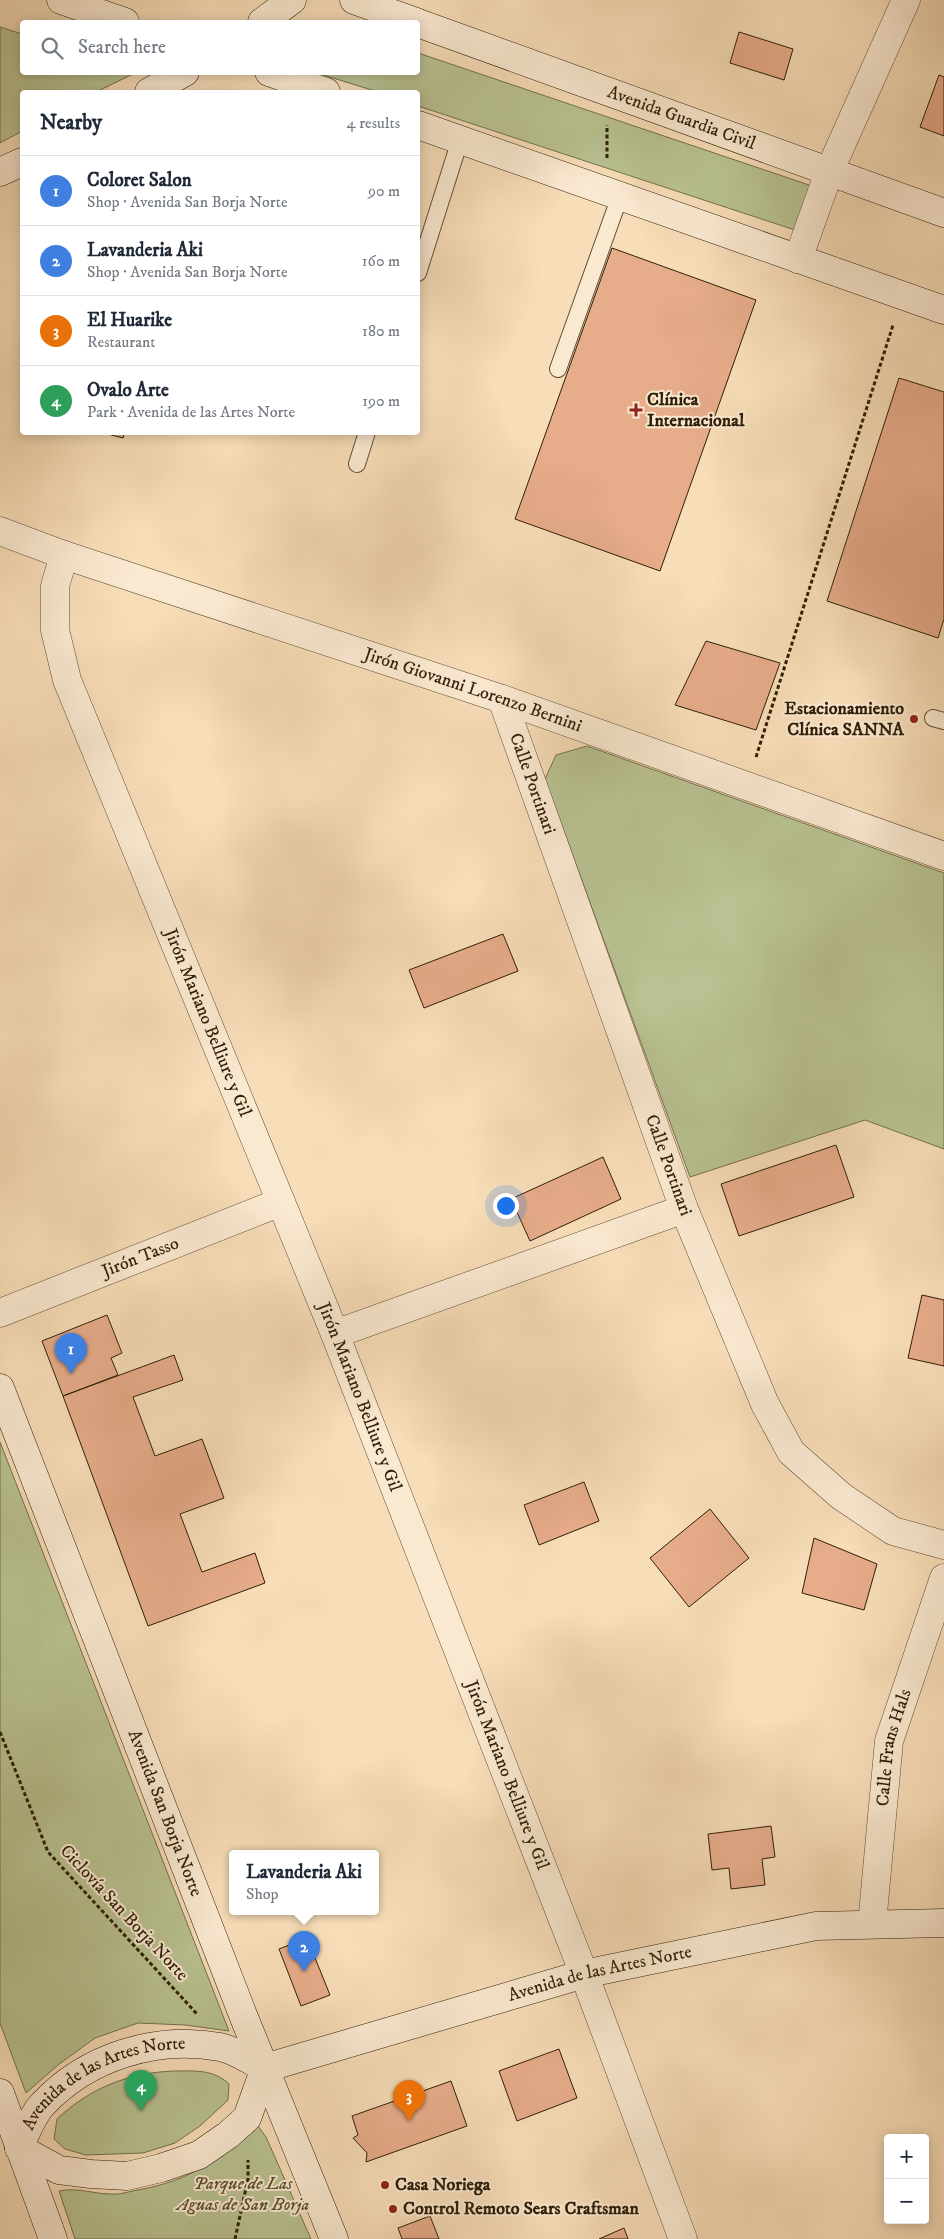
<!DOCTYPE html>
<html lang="en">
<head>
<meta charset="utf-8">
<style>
	body { margin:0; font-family:"IM FELL DW Pica",serif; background:#f2f2f3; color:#1f2937 }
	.controls { position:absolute; right:15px; bottom:15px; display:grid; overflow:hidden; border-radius:5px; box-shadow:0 2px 12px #0003 }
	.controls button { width:45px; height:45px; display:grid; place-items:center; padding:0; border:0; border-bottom:1px solid #e0e1e3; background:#fff; color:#1f2937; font:25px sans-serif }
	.you { position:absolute; left:505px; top:1205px; width:18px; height:18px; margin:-12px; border:4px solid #fff; border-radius:50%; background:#1a73e8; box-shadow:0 0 0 8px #1a73e833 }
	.badge { display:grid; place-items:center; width:32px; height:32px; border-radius:50%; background:#b45309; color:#fff; font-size:16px; font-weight:700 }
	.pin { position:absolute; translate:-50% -41px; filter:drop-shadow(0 1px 2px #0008) }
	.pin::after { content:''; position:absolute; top:26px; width:18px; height:15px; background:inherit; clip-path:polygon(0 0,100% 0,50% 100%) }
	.popup { position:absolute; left:229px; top:1850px; width:150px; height:65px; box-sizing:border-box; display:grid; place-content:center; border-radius:5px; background:#fff; filter:drop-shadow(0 1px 4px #0005); font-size:16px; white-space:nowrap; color:#747a83 }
	.popup b { font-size:19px; color:#1f2937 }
	.popup::after { content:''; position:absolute; left:50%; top:100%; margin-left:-10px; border:10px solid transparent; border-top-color:#fff }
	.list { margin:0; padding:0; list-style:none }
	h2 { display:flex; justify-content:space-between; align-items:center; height:65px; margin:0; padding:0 20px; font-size:21px }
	h2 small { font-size:16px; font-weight:400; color:#747a83 }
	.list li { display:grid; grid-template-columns:32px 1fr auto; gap:15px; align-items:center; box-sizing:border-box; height:70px; padding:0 20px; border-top:1px solid #e0e1e3 }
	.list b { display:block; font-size:19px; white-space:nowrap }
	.list p { margin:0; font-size:16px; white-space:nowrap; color:#747a83 }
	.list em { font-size:16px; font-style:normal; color:#747a83 }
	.icon { flex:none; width:28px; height:28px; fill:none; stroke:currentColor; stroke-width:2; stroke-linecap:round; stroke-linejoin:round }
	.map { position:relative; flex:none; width:944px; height:2239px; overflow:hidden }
	.search { position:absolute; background:#fff; box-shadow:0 2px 12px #0003; left:20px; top:20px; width:400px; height:55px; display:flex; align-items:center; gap:12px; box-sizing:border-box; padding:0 18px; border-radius:5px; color:#747a83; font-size:19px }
	.panel { position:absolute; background:#fff; box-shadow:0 2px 12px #0003; left:20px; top:90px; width:400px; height:345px; border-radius:5px }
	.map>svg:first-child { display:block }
	.green { fill:#b9c292; stroke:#74704d }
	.building { fill:#e7ac8a; stroke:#2f1f08 }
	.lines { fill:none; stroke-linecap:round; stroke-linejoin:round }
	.lane-casing { stroke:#614e34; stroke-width:18 }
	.street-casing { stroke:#614e34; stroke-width:29 }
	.secondary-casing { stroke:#2f1f08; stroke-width:29 }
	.path { stroke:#2f1f08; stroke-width:3; stroke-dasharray:4 2.5; stroke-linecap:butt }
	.lane { stroke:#fae9d1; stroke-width:16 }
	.street { stroke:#fae9d1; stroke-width:28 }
	.secondary { stroke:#fae9d1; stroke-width:28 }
	.poi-dot { fill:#8f2418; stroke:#fae9d1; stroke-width:2 }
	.labels { text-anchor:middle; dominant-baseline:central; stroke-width:4; stroke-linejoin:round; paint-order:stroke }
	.street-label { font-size:18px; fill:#2f1f08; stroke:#fae9d1 }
	.poi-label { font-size:18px; font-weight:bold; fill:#2f1f08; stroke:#fae9d1; text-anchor:start }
	.park-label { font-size:18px; font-style:italic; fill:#585031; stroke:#fae9d1 }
</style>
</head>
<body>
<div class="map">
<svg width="944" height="2239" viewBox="0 0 944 2239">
	<rect width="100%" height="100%" fill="#f7ddb8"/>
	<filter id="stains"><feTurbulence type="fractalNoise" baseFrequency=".004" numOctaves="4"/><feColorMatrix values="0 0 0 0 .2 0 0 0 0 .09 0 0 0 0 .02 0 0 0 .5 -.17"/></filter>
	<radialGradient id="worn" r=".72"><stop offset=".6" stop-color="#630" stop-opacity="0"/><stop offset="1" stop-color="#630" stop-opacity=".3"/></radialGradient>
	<!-- green -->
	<path class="green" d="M0,27L22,34V72L135,73L96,92H22V131L0,143Z
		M418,53L818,188L798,231L418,106V92H378L317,73L418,72Z
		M587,746L944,873V1149L865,1120L690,1177L545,779L556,755Z
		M0,1442L229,2031L185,2025L138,2023L95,2038L58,2065L26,2093L0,2023Z
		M173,2071C195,2071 213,2069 229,2084L228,2100L200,2126L175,2143L143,2153L86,2155L65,2149L54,2139L57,2119C90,2088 128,2073 173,2071Z
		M258,2126L266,2137L311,2239H75L59,2191C77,2187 93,2194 112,2194C120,2195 130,2191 138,2190C192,2180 217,2160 258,2126Z"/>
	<!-- building -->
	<path class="building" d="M739,32L793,49L784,80L730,63Z
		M939,75L944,77V136L920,127Z
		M612,248L756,300L660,571L515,519Z
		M899,378L944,392V619L938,638L827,601Z
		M100,432H125L123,438Z
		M706,641L780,663L756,730L675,705Z
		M503,934L518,971L424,1008L409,970Z
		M836,1145L854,1197L739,1236L721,1184Z
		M603,1157L621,1199L530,1241L511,1199Z
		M922,1295L944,1300V1366L908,1358Z
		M107,1315L122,1353L111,1358L118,1375L63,1396L42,1341Z
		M174,1355L183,1380L133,1397L155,1456L202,1439L224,1498L180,1514L202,1572L255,1553L265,1583L148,1626L63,1396Z
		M584,1482L599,1521L539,1545L524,1505Z
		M710,1509L749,1558L689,1607L650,1558Z
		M814,1538L877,1564L864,1610L802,1593Z
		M771,1826L775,1857L762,1859L765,1885L731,1889L729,1868L712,1870L708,1834Z
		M307,1938L330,1995L301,2006L279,1949Z
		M559,2049L577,2098L517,2121L499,2071Z
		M451,2081L467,2126L366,2162L367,2153L353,2138L358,2135L352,2116Z
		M430,2216L439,2239H402L398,2228Z
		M624,2228L628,2239H599Z"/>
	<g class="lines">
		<!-- lane casing -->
		<g class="lane-casing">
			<path id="lane" d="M418,273L460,140
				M558,369L620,196
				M357,464L367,432
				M933,718L944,721"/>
		</g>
		<!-- street casing -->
		<g class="street-casing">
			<g id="street">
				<path d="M798,259L829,172L906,0"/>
				<path id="s1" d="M0,531L64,555L502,699L944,856"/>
				<path id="s2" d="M64,555L55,586V630L67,680L335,1334L584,1974L683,2239"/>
				<path id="s3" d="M502,699L684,1209L765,1404L791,1452L841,1496L893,1531L944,1545"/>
				<path id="s4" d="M0,1313L281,1202"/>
				<path d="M335,1334L684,1209"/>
				<path id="s5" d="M872,1924L889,1741L944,1578"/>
			</g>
		</g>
		<!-- secondary casing -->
		<g class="secondary-casing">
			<g id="secondary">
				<path d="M61,0L125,22"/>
				<path d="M354,0L416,22"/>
				<path d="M262,22L292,0"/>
				<path id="s6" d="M418,23L944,213"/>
				<path d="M269,72L326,92"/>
				<path d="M149,92L185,72"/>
				<path d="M418,125L944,310"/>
				<path d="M0,172L22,162"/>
				<path id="s7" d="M0,1388L243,2015L334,2239"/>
				<path d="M0,2093L53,2239"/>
				<path id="s8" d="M19,2148C26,2134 32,2115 43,2104C87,2057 156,2035 220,2047C235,2050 251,2061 265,2068L584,1974L816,1926L944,1923"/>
				<path d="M19,2148L59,2170L91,2174L127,2176L161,2168L199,2155L228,2135L247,2118L265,2068"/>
			</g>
		</g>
		<!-- path -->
		<path class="path" d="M607,158V125
			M756,757L893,325
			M0,1732L48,1852L197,2014
			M235,2239L248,2179V2160"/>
		<!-- lane -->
		<use href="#lane" class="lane"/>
		<!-- street -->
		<use href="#street" class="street"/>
		<!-- secondary -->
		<use href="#secondary" class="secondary"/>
	</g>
	<!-- markers -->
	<g class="poi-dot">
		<path d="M633.5 402.5h5v5h5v5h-5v5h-5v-5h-5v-5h5z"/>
		<circle cx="914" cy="719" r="5"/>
		<circle cx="385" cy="2185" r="5"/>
		<circle cx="393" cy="2209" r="5"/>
	</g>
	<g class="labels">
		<!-- street labels -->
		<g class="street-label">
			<text stroke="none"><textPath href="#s6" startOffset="280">Avenida Guardia Civil</textPath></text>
			<text stroke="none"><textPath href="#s1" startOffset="499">Jirón Giovanni Lorenzo Bernini</textPath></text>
			<text stroke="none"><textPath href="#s3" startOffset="90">Calle Portinari</textPath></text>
			<text stroke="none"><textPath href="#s2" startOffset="498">Jirón Mariano Belliure y Gil</textPath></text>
			<text stroke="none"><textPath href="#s3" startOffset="495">Calle Portinari</textPath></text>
			<text stroke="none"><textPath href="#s4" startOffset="151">Jirón Tasso</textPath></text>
			<text stroke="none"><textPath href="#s2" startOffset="902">Jirón Mariano Belliure y Gil</textPath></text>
			<text stroke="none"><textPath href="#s5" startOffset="178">Calle Frans Hals</textPath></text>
			<text stroke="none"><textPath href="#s2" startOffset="1308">Jirón Mariano Belliure y Gil</textPath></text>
			<text stroke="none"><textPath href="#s7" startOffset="456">Avenida San Borja Norte</textPath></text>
			<text transform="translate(124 1913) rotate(47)">Ciclovía San Borja Norte</text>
			<text stroke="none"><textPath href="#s8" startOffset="642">Avenida de las Artes Norte</textPath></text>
			<text stroke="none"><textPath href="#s8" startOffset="115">Avenida de las Artes Norte</textPath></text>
		</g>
		<!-- poi labels -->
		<g class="poi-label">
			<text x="647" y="400">Clínica<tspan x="647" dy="21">Internacional</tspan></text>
			<text x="904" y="709" text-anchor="end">Estacionamiento<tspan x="904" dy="21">Clínica SANNA</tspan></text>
			<text x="395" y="2185">Casa Noriega</text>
			<text x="403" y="2209">Control Remoto Sears Craftsman</text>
		</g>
		<!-- park labels -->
		<g class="park-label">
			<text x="243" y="2184">Parque de Las<tspan x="243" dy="21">Aguas de San Borja</tspan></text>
		</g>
	</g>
	<rect width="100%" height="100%" filter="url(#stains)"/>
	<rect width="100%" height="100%" fill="url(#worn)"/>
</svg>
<div class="controls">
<button>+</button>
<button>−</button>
</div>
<div class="you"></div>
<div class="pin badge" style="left:71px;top:1374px;background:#3f7fe0">1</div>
<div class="pin badge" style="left:304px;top:1972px;background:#3f7fe0">2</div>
<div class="popup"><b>Lavanderia Aki</b>Shop</div>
<div class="pin badge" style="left:409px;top:2121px;background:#e8710a">3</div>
<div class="pin badge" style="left:141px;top:2111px;background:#2e9e5b">4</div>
<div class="search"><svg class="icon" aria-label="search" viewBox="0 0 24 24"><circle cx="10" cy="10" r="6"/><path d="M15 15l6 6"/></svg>Search here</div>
<section class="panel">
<h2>Nearby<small>4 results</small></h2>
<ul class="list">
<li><span class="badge" style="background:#3f7fe0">1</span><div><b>Coloret Salon</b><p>Shop · Avenida San Borja Norte</p></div><em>90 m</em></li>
<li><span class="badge" style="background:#3f7fe0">2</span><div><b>Lavanderia Aki</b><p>Shop · Avenida San Borja Norte</p></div><em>160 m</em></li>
<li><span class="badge" style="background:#e8710a">3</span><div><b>El Huarike</b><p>Restaurant</p></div><em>180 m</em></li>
<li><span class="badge" style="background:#2e9e5b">4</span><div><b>Ovalo Arte</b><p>Park · Avenida de las Artes Norte</p></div><em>190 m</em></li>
</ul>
</section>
</div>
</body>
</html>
